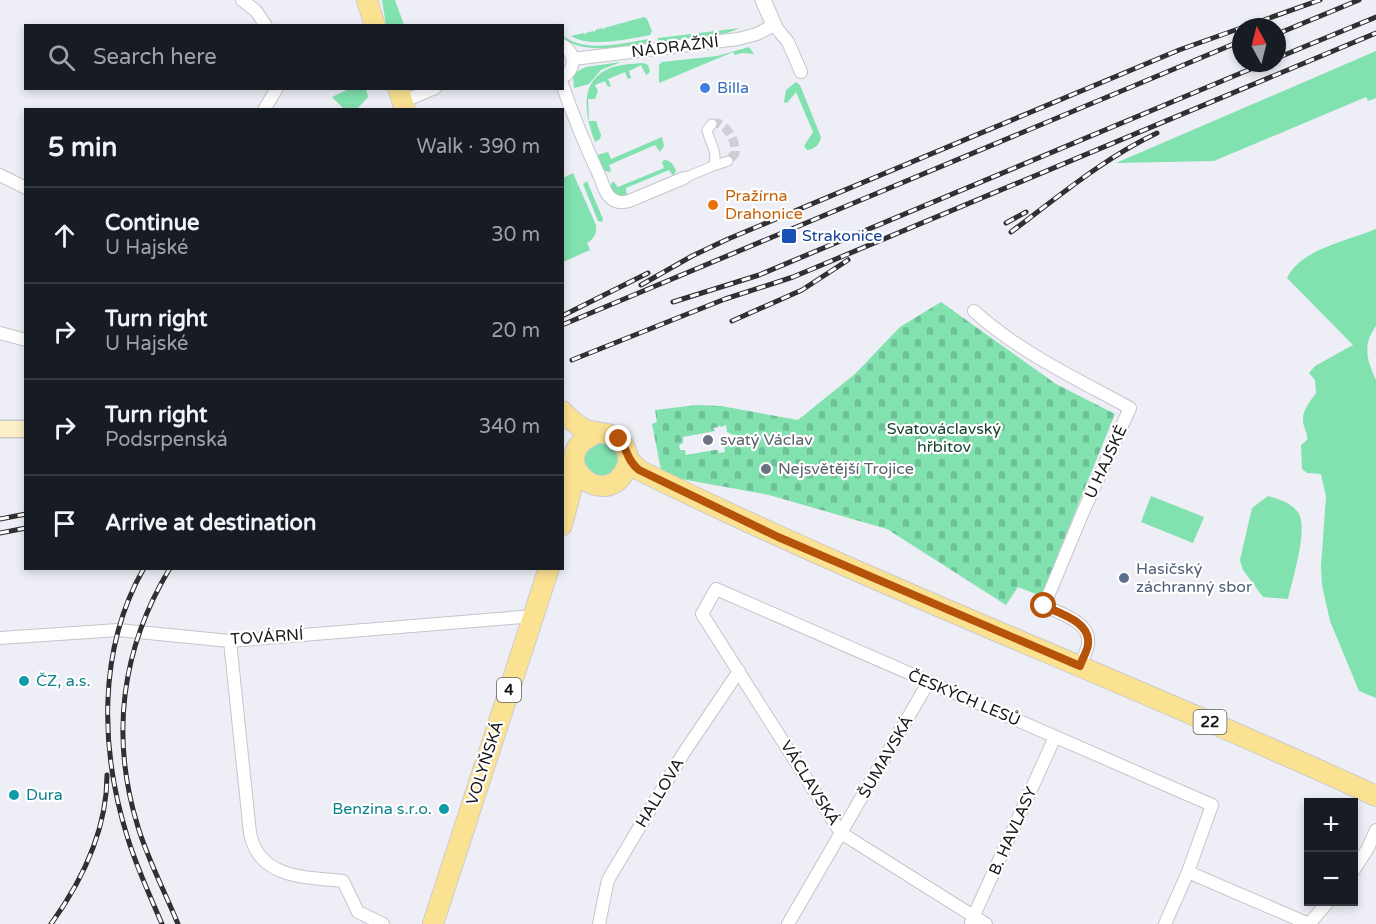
<!DOCTYPE html>
<html lang="en">
<head>
<meta charset="utf-8">
<style>
	body { margin:0; font-family:"Varela Round",sans-serif; background:#242831; color:#f1f3f6 }
	.controls { position:absolute; right:18px; bottom:18px; display:grid; overflow:hidden; border-radius:0px; box-shadow:0 3px 9px #0003 }
	.controls button { width:54px; height:54px; display:grid; place-items:center; padding:0; border:0; border-bottom:2px solid #363941; background:#171b24; color:#f1f3f6; font:30px sans-serif }
	.compass { position:absolute; left:1232px; top:18px; width:54px; height:54px; border-radius:50%; background:#171b24; box-shadow:0 3px 9px #0003; rotate:353deg }
	.stop { position:absolute; width:18px; height:18px; margin:-14px; border:4px solid #b45309; border-radius:50%; background:#fff }
	.stop.end { background:#b45309; border-color:#fff; box-shadow:0 2px 6px #0008 }
	.list { margin:0; padding:0; list-style:none }
	h2 { display:flex; justify-content:space-between; align-items:center; height:78px; margin:0; padding:0 24px; font-size:26px }
	h2 small { font-size:20px; font-weight:400; color:#9ea1a6 }
	.list li { display:grid; grid-template-columns:39px 1fr auto; gap:18px; align-items:center; box-sizing:border-box; height:96px; padding:0 24px; border-top:2px solid #363941 }
	.list b { display:block; font-size:22px; white-space:nowrap }
	.list p { margin:0; font-size:20px; white-space:nowrap; color:#9ea1a6 }
	.list em { font-size:20px; font-style:normal; color:#9ea1a6 }
	.icon { flex:none; width:33px; height:33px; fill:none; stroke:currentColor; stroke-width:2; stroke-linecap:round; stroke-linejoin:round }
	.map { position:relative; flex:none; width:1376px; height:924px; overflow:hidden }
	.search { position:absolute; background:#171b24; box-shadow:0 3px 9px #0003; left:24px; top:24px; width:540px; height:66px; display:flex; align-items:center; gap:15px; box-sizing:border-box; padding:0 21px; border-radius:0px; color:#9ea1a6; font-size:22px }
	.panel { position:absolute; background:#171b24; box-shadow:0 3px 9px #0003; left:24px; top:108px; width:540px; height:462px; border-radius:0px }
	.map>svg:first-child { display:block }
	.green { fill:#81e1af }
	.cemetery { fill:url(#cemetery-stones); fill-rule:evenodd }
	.lines { fill:none; stroke-linecap:round; stroke-linejoin:round }
	.pedestrian-tunnel { stroke:#ceced5; stroke-width:9; stroke-dasharray:9 4.5; stroke-linecap:butt }
	.pedestrian-casing { stroke:#c5c5cc; stroke-width:11 }
	.minor-casing { stroke:#c5c5cc; stroke-width:14 }
	.tertiary-casing { stroke:#c5c5cc; stroke-width:17 }
	.secondary-casing { stroke:#c5c5cc; stroke-width:19 }
	.primary-casing { stroke:#cccccd; stroke-width:22 }
	.pedestrian { stroke:#fff; stroke-width:9 }
	.minor { stroke:#fff; stroke-width:12 }
	.tertiary { stroke:#fff; stroke-width:15 }
	.secondary { stroke:#fdf0c9; stroke-width:16 }
	.primary { stroke:#fbe292; stroke-width:20 }
	.rail-casing { stroke:#303033; stroke-width:5 }
	.rail { stroke:#fff; stroke-width:3; stroke-dasharray:9; stroke-linecap:butt }
	.route { stroke:#b45309; stroke-width:8 }
	.shop-dot { fill:#3f7fe0; stroke:#fff; stroke-width:2 }
	.food-dot { fill:#e8710a; stroke:#fff; stroke-width:2 }
	.transit-dot { fill:#1a4fb4; stroke:#fff; stroke-width:2 }
	.worship-dot { fill:#6b7280; stroke:#fff; stroke-width:2 }
	.service-dot { fill:#5c6f8a; stroke:#fff; stroke-width:2 }
	.culture-dot { fill:#0f9aa8; stroke:#fff; stroke-width:2 }
	.labels { text-anchor:middle; dominant-baseline:central; stroke-width:4.5; stroke-linejoin:round; paint-order:stroke }
	.shield { fill:#fff; stroke:#5d5d5f; stroke-width:1.5 }
	.shield-label { font-size:15px; font-weight:bold; fill:#17171a }
	.street-label { font-size:16px; fill:#17171a; stroke:#fff }
	.shop-label { font-size:16px; fill:#366cbe; stroke:#fff; text-anchor:start }
	.food-label { font-size:16px; fill:#c56008; stroke:#fff; text-anchor:start }
	.transit-label { font-size:16px; fill:#164399; stroke:#fff; text-anchor:start }
	.park-label { font-size:16px; fill:#16452f; stroke:#fff }
	.worship-label { font-size:16px; fill:#5b616d; stroke:#fff; text-anchor:start }
	.service-label { font-size:16px; fill:#4e5e75; stroke:#fff; text-anchor:start }
	.culture-label { font-size:16px; fill:#0d838f; stroke:#fff; text-anchor:start }
</style>
</head>
<body>
<div class="map">
<svg width="1376" height="924" viewBox="0 0 1376 924">
	<defs>
		<pattern id="cemetery-stones" width="16" height="16" patternUnits="userSpaceOnUse" patternTransform="scale(1.5)"><rect width="16" height="16" fill="#81e1af"/><path d="M2 7V4a2 2 0 0 1 4 0v3zM10 15v-3a2 2 0 0 1 4 0v3z" fill="#6fc096"/></pattern>
	</defs>
	<rect width="100%" height="100%" fill="#eeeef6"/>
	<!-- green -->
	<path class="green" d="M382,0H395L404,25H386Z
		M644,17L647,19L652,31L650,35C629,39 589,48 571,36L584,33L586,35V33L593,31L595,32V30L602,28L604,30V28Z
		M740,28L727,33L658,42V38Z
		M562,35C586,54 622,43 649,39L652,43C623,46 588,55 563,39Z
		M749,47L754,54L742,53L735,55L733,52L659,83V65L662,62L717,56Z
		M1376,51V98L1368,101L1366,97L1214,161L1116,163Z
		M621,62L601,70L589,84L574,88L573,76L578,71L586,67Z
		M643,63L648,65L650,71L648,74L646,75L641,65L629,71L631,78L628,79L625,72L608,79L611,86L608,87L605,81L595,85L598,91L595,99H588L589,121H596L601,135L600,139L595,142C586,118 578,84 606,70C617,64 632,64 643,63Z
		M796,82L800,85L821,137C820,144 814,150 807,150L804,146L813,132L796,92L787,103L784,102L786,90Z
		M351,88L366,89L368,97L357,109H344L332,97Z
		M662,137L664,146L660,152L655,145L609,165L611,171L609,172L603,170L597,155L608,152L611,159Z
		M664,160C671,160 674,165 676,171L673,176L669,170L626,188L627,196L621,197L614,194L610,186L613,181L618,187L664,168L662,162Z
		M573,173L596,225C597,233 594,239 587,243L590,250L563,262V178Z
		M587,181L603,219L602,222L598,221L583,184Z
		M1376,229V326C1362,345 1367,360 1376,380V698L1359,691L1330,621L1322,585L1321,566L1326,497L1321,474L1307,473L1302,469L1301,445L1307,440C1308,432 1303,428 1303,420C1302,411 1311,400 1316,393L1315,380L1309,373L1315,366L1353,345L1287,278C1301,249 1347,241 1376,229Z
		M598,441C625,447 622,459 608,477H590L581,456Z
		M1151,496L1204,517L1193,543L1141,522Z
		M1268,496C1278,499 1289,502 1297,511C1310,525 1292,581 1288,599L1263,597L1243,570L1240,560L1252,508Z"/>
	<!-- cemetery -->
	<path class="cemetery" d="M941,302L1056,384L1115,414L1041,596L1018,587L1006,605L887,529L769,495L676,478L661,470L652,424L657,422L655,410L697,405L721,406L798,420L855,374L900,327ZM719,425L721,427L726,425L727,432L733,435L734,440L731,445H724L725,452L719,453L718,450H715L686,455L685,450H680L679,445L683,443V437L715,431L713,428L719,427Z"/>
	<g class="lines">
		<!-- pedestrian-tunnel -->
		<path class="pedestrian-tunnel" d="M712,124L718,123C730,129 736,142 735,154L728,161"/>
		<!-- pedestrian casing -->
		<g class="pedestrian-casing">
			<path id="pedestrian" d="M712,124L707,130C710,143 719,154 713,166L728,161
				M684,178L713,166"/>
		</g>
		<!-- minor casing -->
		<g class="minor-casing">
			<path id="minor" d="M242,0L256,11L266,26
				M562,45C576,53 576,69 562,78
				M573,59L738,39L757,34L774,25L788,42L801,72
				M562,84C573,116 586,147 600,177C603,184 605,194 611,198C616,203 622,203 629,201L684,178
				M402,102L435,88
				M264,110L277,88
				M0,175L26,188
				M974,311C1019,352 1077,379 1130,408L1083,512L1044,606C1059,613 1091,622 1088,643C1088,650 1082,659 1080,666
				M0,333L26,340
				M0,638L118,630L230,641L534,616
				M230,641L250,833C259,879 305,877 343,881L358,912L383,924
				M1354,870L1368,848L1376,830
				M1188,872L1309,924
				M971,922L1055,737
				M599,924L608,880L683,754L739,671
				M788,924L928,683
				M986,924L841,833L702,614L716,589L1212,805L1188,872L1165,924
				M1309,924L1328,902"/>
		</g>
		<!-- tertiary casing -->
		<g class="tertiary-casing">
			<path id="tertiary" d="M763,0L774,25"/>
		</g>
		<!-- secondary casing -->
		<g class="secondary-casing">
			<path id="secondary" d="M0,429H26"/>
		</g>
		<!-- primary casing -->
		<g class="primary-casing">
			<path id="primary" d="M367,0L375,26
				M398,88L405,110
				M562,411C569,418 576,425 584,429C597,435 613,430 622,443C628,451 630,461 626,469C604,515 540,456 597,433
				M628,459L639,470C880,589 1132,683 1376,796
				M562,525L574,479V462
				M433,924L549,568"/>
		</g>
		<!-- pedestrian -->
		<use href="#pedestrian" class="pedestrian"/>
		<!-- minor -->
		<use href="#minor" class="minor"/>
		<!-- tertiary -->
		<use href="#tertiary" class="tertiary"/>
		<!-- secondary -->
		<use href="#secondary" class="secondary"/>
		<!-- primary -->
		<use href="#primary" class="primary"/>
		<!-- rail casing -->
		<g class="rail-casing">
			<path id="rail" d="M1244,27L1320,0
				M1277,34L1359,0
				M1277,58L1376,17
				M1006,223L1026,212
				M1011,232C1058,197 1104,158 1157,133
				M641,285L692,256L728,239L1179,50L1241,28
				M673,302L759,275L1265,63
				M562,316L648,273
				M732,321L802,290L848,260
				M562,325L1241,41
				M572,360L725,299L793,277L1376,33
				M0,519L26,514
				M0,533L26,528
				M144,568C97,650 100,751 128,839C137,868 150,896 162,924
				M170,568C121,649 110,737 138,827C148,860 165,892 178,924
				M51,924C82,881 107,829 107,775"/>
		</g>
		<!-- rail -->
		<use href="#rail" class="rail"/>
	</g>
	<g class="lines">
		<!-- route -->
		<path class="route" d="M619,439C628,450 627,461 639,470L778,537L1080,666C1082,659 1088,650 1088,644C1091,622 1059,613 1044,606"/>
	</g>
	<!-- markers -->
	<circle class="shop-dot" cx="705" cy="88" r="6"/>
	<circle class="food-dot" cx="713" cy="205" r="6"/>
	<rect class="transit-dot" x="781" y="228" width="16" height="16" rx="3"/>
	<g class="worship-dot">
		<circle cx="708" cy="440" r="6"/>
		<circle cx="766" cy="469" r="6"/>
	</g>
	<circle class="service-dot" cx="1124" cy="578" r="6"/>
	<g class="culture-dot">
		<circle cx="24" cy="681" r="6"/>
		<circle cx="14" cy="795" r="6"/>
		<circle cx="444" cy="809" r="6"/>
	</g>
	<g class="labels">
		<!-- shield labels -->
		<g class="shield">
			<rect x="497" y="678" width="24" height="24" rx="4.5"/>
			<rect x="1193.5" y="710" width="33" height="24" rx="4.5"/>
		</g>
		<g class="shield-label">
			<text x="509" y="690">4</text>
			<text x="1210" y="722">22</text>
		</g>
		<!-- street labels -->
		<g class="street-label">
			<text transform="translate(675 47) rotate(-7)">NÁDRAŽNÍ</text>
			<text transform="translate(1106 462) rotate(-65)">U HAJSKÉ</text>
			<text transform="translate(267 637) rotate(-4)">TOVÁRNÍ</text>
			<text transform="translate(964 698) rotate(23)">ČESKÝCH LESŮ</text>
			<text transform="translate(886 757) rotate(-60)">ŠUMAVSKÁ</text>
			<text transform="translate(485 763) rotate(-72)">VOLYŇSKÁ</text>
			<text transform="translate(810 783) rotate(58)">VÁCLAVSKÁ</text>
			<text transform="translate(660 793) rotate(-59)">HALLOVA</text>
			<text transform="translate(1013 831) rotate(-66)">B. HAVLASY</text>
		</g>
		<!-- shop labels -->
		<g class="shop-label">
			<text x="717" y="88">Billa</text>
		</g>
		<!-- food labels -->
		<g class="food-label">
			<text x="725" y="196">Pražírna<tspan x="725" dy="18">Drahonice</tspan></text>
		</g>
		<!-- transit labels -->
		<g class="transit-label">
			<text x="802" y="236">Strakonice</text>
		</g>
		<!-- park labels -->
		<g class="park-label">
			<text x="944" y="429">Svatováclavský<tspan x="944" dy="18">hřbitov</tspan></text>
		</g>
		<!-- worship labels -->
		<g class="worship-label">
			<text x="720" y="440">svatý Václav</text>
			<text x="778" y="469">Nejsvětější Trojice</text>
		</g>
		<!-- service labels -->
		<g class="service-label">
			<text x="1136" y="569">Hasičský<tspan x="1136" dy="18">záchranný sbor</tspan></text>
		</g>
		<!-- culture labels -->
		<g class="culture-label">
			<text x="36" y="681">ČZ, a.s.</text>
			<text x="26" y="795">Dura</text>
			<text x="432" y="809" text-anchor="end">Benzina s.r.o.</text>
		</g>
	</g>
</svg>
<div class="controls">
<button>+</button>
<button>−</button>
</div>
<svg class="compass" viewBox="-18 -18 36 36"><path d="M0-13l5 13h-10z" fill="#e53935"/><path d="M0 13l5-13h-10z" fill="#9ea1a6"/></svg>
<div class="stop" style="left:1044px;top:606px"></div>
<div class="stop end" style="left:619px;top:439px"></div>
<div class="search"><svg class="icon" aria-label="search" viewBox="0 0 24 24"><circle cx="10" cy="10" r="6"/><path d="M15 15l6 6"/></svg>Search here</div>
<section class="panel">
<h2>5 min<small>Walk · 390 m</small></h2>
<ul class="list">
<li><svg class="icon" aria-label="ahead" viewBox="0 0 24 24"><path d="M12 20V5M6 11l6-6 6 6"/></svg><div><b>Continue</b><p>U Hajské</p></div><em>30 m</em></li>
<li><svg class="icon" aria-label="right" viewBox="0 0 24 24"><path d="M7 20v-9h11M14 6l5 5-5 5"/></svg><div><b>Turn right</b><p>U Hajské</p></div><em>20 m</em></li>
<li><svg class="icon" aria-label="right" viewBox="0 0 24 24"><path d="M7 20v-9h11M14 6l5 5-5 5"/></svg><div><b>Turn right</b><p>Podsrpenská</p></div><em>340 m</em></li>
<li><svg class="icon" aria-label="arrive" viewBox="0 0 24 24"><path d="M6 21V4h12l-3 4 3 4H6"/></svg><div><b>Arrive at destination</b></div></li>
</ul>
</section>
</div>
</body>
</html>
